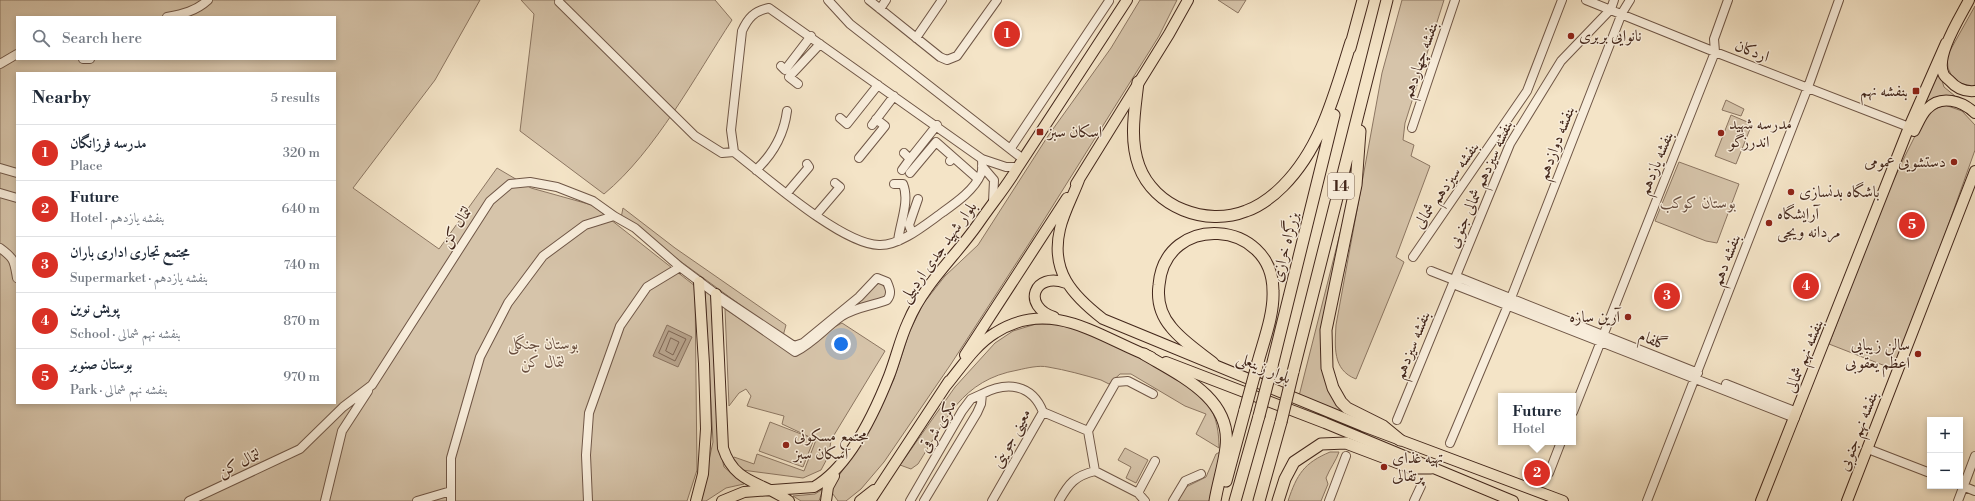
<!DOCTYPE html>
<html lang="en">
<head>
<meta charset="utf-8">
<style>
	body { margin:0; font-family:"Libre Bodoni",Amiri,serif; background:#f2f2f3; color:#1f2937 }
	.controls { position:absolute; right:12px; bottom:12px; display:grid; overflow:hidden; border-radius:0px; box-shadow:0 2px 6px #0003 }
	.controls button { width:36px; height:36px; display:grid; place-items:center; padding:0; border:0; border-bottom:1px solid #e0e1e3; background:#fff; color:#1f2937; font:20px sans-serif }
	.you { position:absolute; left:841px; top:344px; width:14px; height:14px; margin:-10px; border:3px solid #fff; border-radius:50%; background:#1a73e8; box-shadow:0 0 0 6px #1a73e833 }
	.badge { display:grid; place-items:center; width:26px; height:26px; border-radius:50%; background:#d93025; color:#fff; font-size:13px; font-weight:700 }
	.pin { position:absolute; translate:-50% -50%; border:2px solid #fff; box-shadow:0 1px 4px #0006 }
	.popup { position:absolute; left:1498px; top:393px; width:78px; height:52px; box-sizing:border-box; display:grid; place-content:center; border-radius:0px; background:#fff; filter:drop-shadow(0 1px 3px #0005); font-size:13px; white-space:nowrap; color:#747a83 }
	.popup b { font-size:15px; color:#1f2937 }
	.popup::after { content:''; position:absolute; left:50%; top:100%; margin-left:-8px; border:8px solid transparent; border-top-color:#fff }
	.list { margin:0; padding:0; list-style:none }
	h2 { display:flex; justify-content:space-between; align-items:center; height:52px; margin:0; padding:0 16px; font-size:17px }
	h2 small { font-size:13px; font-weight:400; color:#747a83 }
	.list li { display:grid; grid-template-columns:26px 1fr auto; gap:12px; align-items:center; box-sizing:border-box; height:56px; padding:0 16px; border-top:1px solid #e0e1e3 }
	.list b { display:block; font-size:15px; white-space:nowrap }
	.list p { margin:0; font-size:13px; white-space:nowrap; color:#747a83 }
	.list em { font-size:13px; font-style:normal; color:#747a83 }
	.icon { flex:none; width:22px; height:22px; fill:none; stroke:currentColor; stroke-width:2; stroke-linecap:round; stroke-linejoin:round }
	.map { position:relative; flex:none; width:1975px; height:501px; overflow:hidden }
	.search { position:absolute; background:#fff; box-shadow:0 2px 6px #0003; left:16px; top:16px; width:320px; height:44px; display:flex; align-items:center; gap:10px; box-sizing:border-box; padding:0 14px; border-radius:0px; color:#747a83; font-size:15px }
	.panel { position:absolute; background:#fff; box-shadow:0 2px 6px #0003; left:16px; top:72px; width:320px; height:332px; border-radius:0px }
	.map>svg:first-child { display:block }
	.green { fill:#d6c4aa; stroke:#8c7662; fill-rule:evenodd }
	.water { fill:#b8a48d; stroke:#89725f }
	.lines { fill:none; stroke-linecap:round; stroke-linejoin:round }
	.shore { stroke:#7e6654; stroke-width:1 }
	.minor-casing { stroke:#6f5646; stroke-width:10 }
	.major-casing { stroke:#43271b; stroke-width:12 }
	.highway-casing { stroke:#43271b; stroke-width:13 }
	.minor { stroke:#f8eddb; stroke-width:8 }
	.major { stroke:#f4e4c7; stroke-width:10 }
	.highway { stroke:#f4e4c7; stroke-width:11 }
	.highway-bridge-casing { stroke:#43271b; stroke-width:13; stroke-linecap:butt }
	.highway-bridge { stroke:#f4e4c7; stroke-width:11 }
	.poi-dot { fill:#8f2418; stroke:#f8eddb; stroke-width:1.5 }
	.labels { text-anchor:middle; dominant-baseline:central; stroke-width:3; stroke-linejoin:round; paint-order:stroke }
	.shield { fill:#f8eddb; stroke:#796255; stroke-width:1 }
	.shield-label { font-size:15px; font-weight:bold; fill:#43271b }
	.poi-label { font-size:16px; fill:#43271b; stroke:#f8eddb; text-anchor:start }
	.street-label { font-size:16px; fill:#43271b; stroke:#f8eddb }
	.park-label { font-size:16px; font-style:italic; fill:#684e3f; stroke:#f8eddb }
</style>
</head>
<body>
<div class="map">
<svg width="1975" height="501" viewBox="0 0 1975 501">
	<rect width="100%" height="100%" fill="#f4e4c7"/>
	<filter id="stains"><feTurbulence type="fractalNoise" baseFrequency=".005" numOctaves="4"/><feColorMatrix values="0 0 0 0 .2 0 0 0 0 .09 0 0 0 0 .02 0 0 0 .5 -.17"/></filter>
	<radialGradient id="worn" r=".72"><stop offset=".6" stop-color="#630" stop-opacity="0"/><stop offset="1" stop-color="#630" stop-opacity=".3"/></radialGradient>
	<!-- green -->
	<path class="green" d="M0,0H480L435,80L353,188L439,249L497,168L531,188L592,205L695,286L697,470L687,501H0ZM17,17H335V59H17ZM17,73H335V403H17Z
		M521,0H715L732,20C696,75 655,152 604,194L520,131L534,14Z
		M1140,0H1177L1159,36L1032,239L951,364L884,462L861,489L846,501H838L830,490L873,422L894,379L909,333L923,304L945,276L978,245L1048,136L1111,48Z
		M1218,0H1246L1238,13Z
		M1402,0H1444L1405,123L1403,140L1414,145L1411,156L1430,166L1396,257L1404,262L1356,379C1332,370 1335,346 1336,325L1382,73Z
		M1975,6V85L1972,87L1954,81L1948,68L1947,56Z
		M1939,71L1944,87L1955,96H1940L1923,108Z
		M1726,100L1744,109L1741,116L1722,110Z
		M1945,105L1962,111L1975,125V150L1938,254L1893,369L1829,344L1886,196L1903,160L1921,124L1932,110Z
		M1731,115L1752,124L1736,164L1715,156Z
		M1679,162L1739,184L1717,243L1706,241L1655,221Z
		M1353,182L1324,321L1326,379L1366,423L1299,396Z
		M623,208L675,248L786,325L783,336L621,218Z
		M880,283C886,287 887,290 885,297L856,306L875,285Z
		M705,291L711,295L718,441L724,467L744,484L726,488L706,501H700L713,442Z
		M725,309L794,355C813,348 824,331 842,323L885,351L831,440L829,455L821,470L803,478L742,470L733,459L734,457L754,464L757,454L804,471L816,440L782,424L784,416L747,406L751,396L746,389L739,393L729,406Z
		M1036,324C1050,324 1063,324 1076,329C1108,339 1188,379 1208,405C1217,416 1219,434 1219,448L1196,434L1206,414L1185,406L1131,374H1120L1109,384L1101,380C1084,375 1066,370 1048,367C1039,365 1027,368 1018,370C961,380 946,420 918,464L911,469L900,465L955,387L995,343L1013,331Z
		M770,422L814,439L803,467L759,451Z
		M1125,448L1148,460L1136,483L1126,478L1131,467L1118,460Z
		M1220,452L1212,501H1176L1186,487L1206,477L1216,454Z
		M1330,452H1339C1336,461 1330,468 1326,478L1328,484L1321,501H1288C1297,474 1304,463 1330,452Z
		M823,489L819,501H801L793,496L815,494Z"/>
	<!-- water -->
	<path class="water" d="M667,325L692,337L678,367L653,356Z"/>
	<g class="lines">
		<!-- shore -->
		<path class="shore" d="M669,331L686,339L675,361L659,353Z
			M671,338L679,342L673,355L666,351Z"/>
		<!-- minor casing -->
		<g class="minor-casing">
			<path id="minor" d="M828,0L850,24L1023,159
				M869,0L940,57L947,60L957,56L997,0
				M1586,0L1715,52L1909,127
				M559,2L695,136L722,153L734,152
				M880,9L886,0
				M167,17C183,14 196,11 208,0
				M916,38L942,0
				M83,59H90
				M0,64L17,54
				M781,66L785,70L811,36
				M798,84L789,77L820,44
				M840,118L847,124L878,85
				M872,125L894,96
				M1412,128L1455,0
				M1011,148L1109,1
				M904,153L910,159L937,125
				M859,158L885,126L876,119
				M982,159C982,163 983,170 981,174C974,190 957,202 943,212C926,224 900,246 879,245C841,244 765,176 734,152L731,130L742,31C748,18 754,11 769,8L982,159L1006,167H1018
				M950,161L953,157L978,179
				M982,166L994,180L993,202
				M0,168L17,173
				M756,170C773,154 784,134 787,111
				M902,170L910,159
				M910,173L936,142L953,157
				M894,184H903C910,201 900,223 898,241
				M0,193L17,198
				M787,193L809,167L807,164
				M816,215L840,187L835,183
				M912,233L909,225L918,199
				M0,248C15,259 14,261 17,278
				M1413,257L1527,91L1562,0
				M1431,271L1454,280L1458,286L1795,418
				M1454,280L1460,278L1698,373
				M1726,384L1797,412
				M982,394C1007,381 1032,384 1043,412L992,501
				M1043,412L1088,431
				M1573,412L1715,52L1714,39L1728,0
				M1397,420L1510,144L1561,61L1611,9L1614,0
				M1450,443L1511,298L1622,13L1630,0
				M1868,449L1930,473
				M1095,471L1088,431L1116,382L1128,381L1153,394
				M1095,471L1138,493L1145,501
				M1549,473L1561,442
				M1960,485L1975,491
				M451,491V458L480,357L508,303L543,256L585,225L614,216
				M1138,493L1155,461
				M189,501L300,449L343,407L372,385L490,201L510,184L530,182L557,187L593,201L614,216L635,228L680,267L716,294L794,346L803,343L859,297L877,278L887,282C890,289 892,294 887,300C872,306 856,307 842,316C826,327 813,343 795,352L716,297
				M325,501L342,431L368,391
				M417,501L451,491V501
				M588,501L586,455L589,413L620,326L647,287L680,267
				M910,501L962,411L971,399L982,394L981,404L977,413L924,501
				M1059,501C1069,483 1075,476 1095,471
				M1173,501L1185,481L1201,474
				M1329,501L1346,456
				M1414,501L1421,486
				M1647,501L1808,87L1839,0
				M1958,501L1975,456"/>
		</g>
		<!-- major casing -->
		<g class="major-casing">
			<path id="major" d="M1969,0C1961,16 1934,57 1944,75C1945,77 1948,79 1950,81C1957,89 1965,92 1975,91
				M1914,131C1918,124 1921,115 1927,109C1941,94 1962,101 1975,113
				M1079,180C1073,196 1064,212 1060,229C1050,271 1072,295 1103,319L1363,426L1563,501
				M1076,184L1169,34L1188,0
				M716,294L723,448C735,485 762,481 789,501
				M1054,317C1021,306 1034,271 1066,283
				M965,355L1067,198
				M1166,362L1325,423L1513,501
				M945,387C960,369 975,345 995,333C1051,297 1099,337 1151,357
				M696,501L703,474L706,429L704,364L699,282
				M722,501L744,492L814,487C849,467 874,414 889,376C896,358 900,339 908,322C924,284 955,257 978,224C991,205 1006,187 1018,167C1054,111 1091,56 1127,0
				M826,501L828,487L834,476
				M860,501L874,490
				M870,501L949,381
				M1761,501L1909,127L1946,43
				M1847,501L1975,171"/>
		</g>
		<!-- highway casing -->
		<g class="highway-casing">
			<path id="highway" d="M1350,48L1363,0
				M1138,82C1135,110 1129,139 1139,166C1154,207 1206,227 1246,211C1260,206 1273,196 1283,186C1322,147 1335,92 1351,42
				M1360,131L1356,185L1326,330L1327,368L1333,388L1341,402L1347,408L1383,426L1400,440
				M1144,354C1179,375 1232,398 1226,447C1224,465 1218,483 1215,501
				M1213,363C1199,352 1182,341 1171,327C1161,315 1157,300 1159,285C1165,212 1273,219 1273,291C1274,314 1264,340 1258,362
				M1272,366L1334,115
				M1293,372L1387,0
				M1226,481L1245,410
				M1235,501L1259,416
				M1259,501L1281,422
				M1278,501L1285,479L1294,462L1321,444L1346,443L1412,468H1431"/>
		</g>
		<!-- minor -->
		<use href="#minor" class="minor"/>
		<!-- major -->
		<use href="#major" class="major"/>
		<!-- highway -->
		<use href="#highway" class="highway"/>
		<!-- highway-bridge casing -->
		<g class="highway-bridge-casing">
			<path id="highway-bridge" d="M1245,410L1258,362
				M1259,416L1272,366
				M1281,422L1293,372"/>
		</g>
		<!-- highway-bridge -->
		<use href="#highway-bridge" class="highway-bridge"/>
	</g>
	<!-- markers -->
	<g class="poi-dot">
		<circle cx="1571" cy="36" r="4"/>
		<rect x="1912" y="87" width="8" height="8" rx="2"/>
		<rect x="1036" y="128" width="8" height="8" rx="2"/>
		<circle cx="1721" cy="133" r="4"/>
		<circle cx="1954" cy="162" r="4"/>
		<circle cx="1791" cy="192" r="4"/>
		<circle cx="1769" cy="223" r="4"/>
		<circle cx="1628" cy="317" r="4"/>
		<circle cx="1918" cy="354" r="4"/>
		<circle cx="786" cy="445" r="4"/>
		<circle cx="1384" cy="467" r="4"/>
	</g>
	<g class="labels">
		<!-- shield labels -->
		<rect class="shield" x="1328" y="173" width="26" height="26" rx="3"/>
		<g class="shield-label">
			<text x="1341" y="186">14</text>
		</g>
		<!-- poi labels -->
		<g class="poi-label">
			<text x="1579" y="36">نانوایی بربری</text>
			<text x="1908" y="91" text-anchor="end">بنفشه نهم</text>
			<text x="1729" y="124">مدرسه شهید<tspan x="1729" dy="18">اندرزگو</tspan></text>
			<text x="1048" y="132">اسکان سبز</text>
			<text x="1946" y="162" text-anchor="end">دستشویی عمومی</text>
			<text x="1799" y="192">باشگاه بدنسازی</text>
			<text x="1777" y="214">آرایشگاه<tspan x="1777" dy="18">مردانه ویجی</tspan></text>
			<text x="1620" y="317" text-anchor="end">آرین سازه</text>
			<text x="1910" y="345" text-anchor="end">سالن زیبایی<tspan x="1910" dy="18">اعظم یعقوبی</tspan></text>
			<text x="794" y="436">مجتمع مسکونی<tspan x="794" dy="18">اسکان سبز</tspan></text>
			<text x="1392" y="458">تهیه غذای<tspan x="1392" dy="18">پرتقالی</tspan></text>
		</g>
		<!-- street labels -->
		<g class="street-label">
			<text transform="translate(1752 51) rotate(21)">اردکان</text>
			<text transform="translate(1420 60) rotate(-71)">بنفشه چهاردهم</text>
			<text transform="translate(1556 143) rotate(-69)">بنفشه دوازدهم</text>
			<text transform="translate(1656 163) rotate(-68)">بنفشه یازدهم</text>
			<text transform="translate(1480 184) rotate(-66)">بنفشه سیزدهم شمالی جنوبی</text>
			<text transform="translate(1446 185) rotate(-55)">بنفشه سیزدهم شمالی</text>
			<text transform="translate(456 227) rotate(-57)">لتمال کن</text>
			<text transform="translate(1285 247) rotate(-76)">بزرگراه خرازی</text>
			<text transform="translate(938 252) rotate(-54)">بلوار شهید جدی اردبیلی</text>
			<text transform="translate(1726 260) rotate(-69)">بنفشه دهم</text>
			<text transform="translate(1653 340) rotate(22)">گلفام</text>
			<text transform="translate(1412 345) rotate(-68)">بنفشه سیزدهم</text>
			<text transform="translate(1804 356) rotate(-68)">بنفشه نهم شمالی</text>
			<text transform="translate(1264 368) rotate(23)">بلوار زینعلی</text>
			<text transform="translate(938 426) rotate(-59)">مکری شرقی</text>
			<text transform="translate(1858 431) rotate(-69)">بنفشه نهم جنوبی</text>
			<text transform="translate(1011 438) rotate(-61)">معینی جوینی</text>
			<text transform="translate(239 463) rotate(-25)">لتمال کن</text>
		</g>
		<!-- park labels -->
		<g class="park-label">
			<text x="1698" y="203">بوستان کوکب</text>
			<text x="543" y="344">بوستان جنگلی<tspan x="543" dy="18">لتمال کن</tspan></text>
		</g>
	</g>
	<rect width="100%" height="100%" filter="url(#stains)"/>
	<rect width="100%" height="100%" fill="url(#worn)"/>
</svg>
<div class="controls">
<button>+</button>
<button>−</button>
</div>
<div class="you"></div>
<div class="pin badge" style="left:1007px;top:34px">1</div>
<div class="pin badge" style="left:1537px;top:473px">2</div>
<div class="popup"><b>Future</b>Hotel</div>
<div class="pin badge" style="left:1667px;top:296px">3</div>
<div class="pin badge" style="left:1806px;top:286px">4</div>
<div class="pin badge" style="left:1912px;top:225px">5</div>
<div class="search"><svg class="icon" aria-label="search" viewBox="0 0 24 24"><circle cx="10" cy="10" r="6"/><path d="M15 15l6 6"/></svg>Search here</div>
<section class="panel">
<h2>Nearby<small>5 results</small></h2>
<ul class="list">
<li><span class="badge">1</span><div><b>مدرسه فرزانگان</b><p>Place</p></div><em>320 m</em></li>
<li><span class="badge">2</span><div><b>Future</b><p>Hotel · بنفشه یازدهم</p></div><em>640 m</em></li>
<li><span class="badge">3</span><div><b>مجتمع تجاری اداری باران</b><p>Supermarket · بنفشه یازدهم</p></div><em>740 m</em></li>
<li><span class="badge">4</span><div><b>پویش نوین</b><p>School · بنفشه نهم شمالی</p></div><em>870 m</em></li>
<li><span class="badge">5</span><div><b>بوستان صنوبر</b><p>Park · بنفشه نهم شمالی</p></div><em>970 m</em></li>
</ul>
</section>
</div>
</body>
</html>
